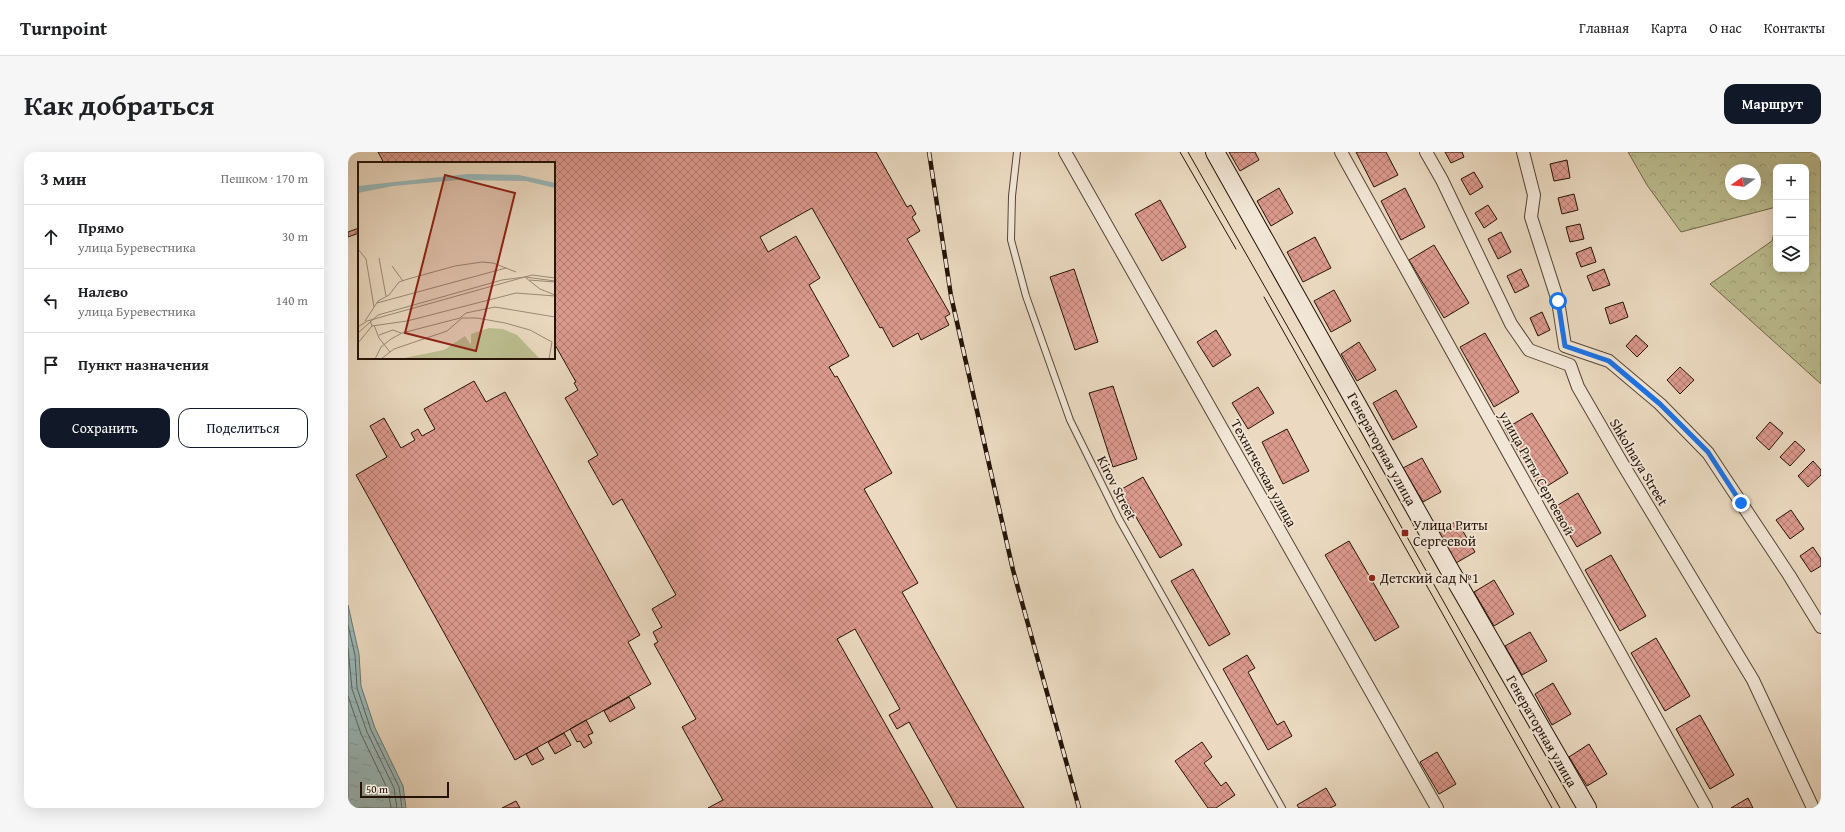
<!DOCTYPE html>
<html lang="ru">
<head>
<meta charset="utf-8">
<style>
	body { margin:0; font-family:"Gentium Book Plus",serif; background:#f6f6f6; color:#202124 }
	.controls { position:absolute; right:12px; top:12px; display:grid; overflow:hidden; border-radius:8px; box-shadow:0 4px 16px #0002 }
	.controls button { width:36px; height:36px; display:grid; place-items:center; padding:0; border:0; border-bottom:1px solid #e0e0e0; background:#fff; color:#202124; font:20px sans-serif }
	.compass { position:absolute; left:1377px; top:12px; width:36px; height:36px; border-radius:50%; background:#fff; box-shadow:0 4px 16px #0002; rotate:256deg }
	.scale { position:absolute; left:12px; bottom:10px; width:89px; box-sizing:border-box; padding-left:4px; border:2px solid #251308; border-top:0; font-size:11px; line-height:14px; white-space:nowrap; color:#251308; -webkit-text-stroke:3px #f2e7d7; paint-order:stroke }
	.stop { position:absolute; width:12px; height:12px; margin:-9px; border:3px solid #1a73e8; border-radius:50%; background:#fff }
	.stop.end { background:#1a73e8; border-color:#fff; box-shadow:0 1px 4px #0008 }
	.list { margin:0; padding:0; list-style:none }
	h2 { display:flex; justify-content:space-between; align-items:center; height:52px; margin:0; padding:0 16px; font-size:17px }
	h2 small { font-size:13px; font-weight:400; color:#757577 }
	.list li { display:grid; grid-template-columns:26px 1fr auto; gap:12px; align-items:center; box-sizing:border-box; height:64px; padding:0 16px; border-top:1px solid #e0e0e0 }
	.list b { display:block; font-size:15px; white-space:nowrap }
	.list p { margin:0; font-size:13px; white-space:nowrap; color:#757577 }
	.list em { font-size:13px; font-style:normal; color:#757577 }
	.actions { display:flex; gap:8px; padding:12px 16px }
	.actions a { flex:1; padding:9px 0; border:1px solid #111827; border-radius:12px; text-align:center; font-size:14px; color:#111827 }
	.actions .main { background:#111827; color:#fff }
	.icon { flex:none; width:22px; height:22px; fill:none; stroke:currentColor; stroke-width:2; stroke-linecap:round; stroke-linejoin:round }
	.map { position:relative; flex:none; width:1473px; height:656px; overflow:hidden; border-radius:12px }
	header { display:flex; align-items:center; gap:24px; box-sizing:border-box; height:56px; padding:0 20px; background:#fff; border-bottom:1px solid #e0e0e0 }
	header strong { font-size:19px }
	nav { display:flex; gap:22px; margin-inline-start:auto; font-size:14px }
	.intro { display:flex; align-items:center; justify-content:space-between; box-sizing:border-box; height:96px; padding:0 24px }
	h1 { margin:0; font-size:28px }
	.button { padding:10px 18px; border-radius:12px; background:#111827; color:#fff; font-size:14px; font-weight:700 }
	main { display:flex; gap:24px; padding:0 24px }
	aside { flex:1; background:#fff; border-radius:12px; box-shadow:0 4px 16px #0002 }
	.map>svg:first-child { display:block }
	.forest { fill:url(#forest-crowns); stroke:#70684c; fill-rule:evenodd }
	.water { fill:url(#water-ripples); stroke:#6b7773 }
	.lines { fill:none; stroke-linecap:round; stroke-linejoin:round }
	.shore { stroke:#606661; stroke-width:1 }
	.building { fill:url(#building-cross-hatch); stroke:#251308 }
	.lane-casing { stroke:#564536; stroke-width:8 }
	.street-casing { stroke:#564536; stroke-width:14 }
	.secondary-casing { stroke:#251308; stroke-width:20 }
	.lane { stroke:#f2e7d7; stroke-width:6 }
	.street { stroke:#f2e7d7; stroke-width:12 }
	.secondary { stroke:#f2e7d7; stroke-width:18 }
	.tram { stroke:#251308; stroke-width:1 }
	.rail-casing { stroke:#251308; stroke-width:4.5 }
	.rail { stroke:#f2e7d7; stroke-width:3; stroke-dasharray:9; stroke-linecap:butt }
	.route { stroke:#1a73e8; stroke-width:5 }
	.poi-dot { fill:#8f2418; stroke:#f2e7d7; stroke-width:1.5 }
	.labels { text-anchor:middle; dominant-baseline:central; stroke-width:3.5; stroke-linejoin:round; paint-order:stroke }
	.street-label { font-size:14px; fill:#251308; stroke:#f2e7d7 }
	.poi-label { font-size:14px; fill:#251308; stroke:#f2e7d7; text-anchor:start }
	.inset-road { fill:none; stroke:#9c8a77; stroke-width:1 }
	.view { fill:#8f2418; fill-opacity:0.15; stroke:#8f2418; stroke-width:2 }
	.inset-edge { fill:none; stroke:#251308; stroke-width:2 }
</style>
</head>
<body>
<header>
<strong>Turnpoint</strong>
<nav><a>Главная</a><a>Карта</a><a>О нас</a><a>Контакты</a></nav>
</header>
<div class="intro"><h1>Как добраться</h1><a class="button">Маршрут</a></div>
<main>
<aside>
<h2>3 мин<small>Пешком · 170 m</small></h2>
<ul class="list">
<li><svg class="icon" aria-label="ahead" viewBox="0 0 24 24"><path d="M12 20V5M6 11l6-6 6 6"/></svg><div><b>Прямо</b><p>улица Буревестника</p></div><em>30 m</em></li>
<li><svg class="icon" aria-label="left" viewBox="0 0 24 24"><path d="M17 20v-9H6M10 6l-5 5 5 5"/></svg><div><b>Налево</b><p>улица Буревестника</p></div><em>140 m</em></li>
<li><svg class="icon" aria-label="arrive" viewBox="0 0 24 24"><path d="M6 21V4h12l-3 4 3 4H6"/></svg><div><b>Пункт назначения</b></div></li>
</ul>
<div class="actions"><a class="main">Сохранить</a><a>Поделиться</a></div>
</aside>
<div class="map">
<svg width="1473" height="656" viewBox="0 0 1473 656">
	<defs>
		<pattern id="forest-crowns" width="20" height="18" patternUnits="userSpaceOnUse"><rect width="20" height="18" fill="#bcbe90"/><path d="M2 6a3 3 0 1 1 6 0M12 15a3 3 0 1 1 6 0" fill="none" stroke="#a1a27b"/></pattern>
		<pattern id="water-ripples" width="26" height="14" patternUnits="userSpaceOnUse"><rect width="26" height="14" fill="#9ab9ba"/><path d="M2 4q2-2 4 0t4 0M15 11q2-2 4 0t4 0" fill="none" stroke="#859e9e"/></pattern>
		<pattern id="building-cross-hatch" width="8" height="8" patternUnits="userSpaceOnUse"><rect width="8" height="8" fill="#dc998d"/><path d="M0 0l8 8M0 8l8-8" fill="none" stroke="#b27c71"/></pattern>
	</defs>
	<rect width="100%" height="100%" fill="#ebdac1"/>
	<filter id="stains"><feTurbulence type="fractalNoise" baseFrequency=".005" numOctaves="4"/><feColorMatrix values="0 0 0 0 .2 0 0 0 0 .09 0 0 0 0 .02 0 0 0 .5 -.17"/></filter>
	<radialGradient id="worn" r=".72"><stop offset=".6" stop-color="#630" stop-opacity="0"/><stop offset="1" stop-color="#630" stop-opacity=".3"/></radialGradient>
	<!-- forest -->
	<path class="forest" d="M1280,0H1473V232L1362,132L1424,89L1428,71V117H1458V15H1428V55L1333,80L1299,33ZM1383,18H1407V42H1383Z"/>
	<!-- water -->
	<path class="water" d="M0,453L11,502L13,534L27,576L55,634L58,656H0Z"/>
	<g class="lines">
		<!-- shore -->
		<path class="shore" d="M0,473L7,503L9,536L23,578L51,635L54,656
			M0,496L4,537L19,580L46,636L49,656
			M0,544L13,582L40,638L43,656"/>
	</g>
	<!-- building -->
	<path class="building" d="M30,0H528L559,55L563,53L568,62L564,65L572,79L559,87L602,162L597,165L601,173L573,188L570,181L545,195L534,175L532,176L464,56L412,85L420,100L448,84L472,126L461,133L501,204L481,215L487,225L489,224L544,321L516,337L570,431L554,440L676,656H609L561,570L549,577L541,563L552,557L507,477L489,487L585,656H360L375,648L334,575L348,567L306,492L310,490L305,480L314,475L304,457L328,443L274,347L265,353L240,309L250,303L217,246L230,238L226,231L228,230L206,191V11H36Z
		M881,0H907L911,8L892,19Z
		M1008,0H1038L1050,23L1026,35Z
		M1097,0H1114L1116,5L1103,11Z
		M1219,8L1222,26L1206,29L1202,12Z
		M1126,20L1135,35L1122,43L1113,27Z
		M931,36L945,61L923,74L909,49Z
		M1057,36L1077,75L1053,88L1033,49Z
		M1226,42L1230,58L1214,62L1210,46Z
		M812,48L838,95L814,109L787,62Z
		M1140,53L1149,67L1136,76L1127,61Z
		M1232,72L1236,87L1222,90L1218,75Z
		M11,76V81L0,85V80Z
		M1153,80L1163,100L1150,107L1140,87Z
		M967,85L983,116L955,130L939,100Z
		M1086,93L1121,151L1096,166L1061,108Z
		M1243,95L1248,110L1233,115L1228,101Z
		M726,117L750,190L727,198L702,125Z
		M1173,117L1181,134L1167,141L1159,124Z
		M1256,117L1262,133L1245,139L1239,124Z
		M986,138L1003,169L983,180L966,149Z
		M1275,150L1280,165L1262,172L1257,156Z
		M1194,160L1202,178L1190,184L1182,166Z
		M868,178L883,203L865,215L849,190Z
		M1137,181L1171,240L1146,255L1112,195Z
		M1288,183L1300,194L1289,205L1278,194Z
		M1011,190L1028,218L1009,229L993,202Z
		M1332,215L1346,228L1332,242L1319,228Z
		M126,229L138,250L157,240L292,483L280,490L303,532L167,608L8,323L39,305L22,274L36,266L53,296L67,288L63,281L70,277L74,284L87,277L76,257Z
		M765,234L789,307L765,315L741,241Z
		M910,235L926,261L900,277L884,251Z
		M1048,238L1069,275L1045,288L1025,251Z
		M1184,261L1220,321L1193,338L1157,277Z
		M1422,270L1435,281L1421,298L1408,286Z
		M939,277L961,319L935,332L914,290Z
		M1447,289L1457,298L1442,314L1432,305Z
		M1074,306L1093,340L1075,350L1055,316Z
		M1465,309L1473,318V323L1460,335L1450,324Z
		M795,325L834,393L812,406L772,338Z
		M1230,341L1253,381L1229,395L1205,356Z
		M1443,358L1456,377L1442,387L1428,368Z
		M1109,369L1127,400L1108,411L1090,380Z
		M1001,389L1051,475L1027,489L977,403Z
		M1465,395L1473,407V414L1463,420L1452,404Z
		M1263,403L1298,464L1272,479L1237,418Z
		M845,417L882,482L861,494L823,429Z
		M1146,428L1166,462L1146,474L1126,440Z
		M1182,480L1199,509L1174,523L1157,494Z
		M1308,486L1342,544L1317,559L1283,501Z
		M899,503L907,516L900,520L929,573L936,569L944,584L920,598L875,517Z
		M1205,531L1223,562L1204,573L1187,542Z
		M281,545L287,556L262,570L256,559Z
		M1352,563L1386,623L1362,637L1328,577Z
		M238,568L245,581L240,583L244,591L236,596L232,589L229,590L222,577Z
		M216,581L223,593L207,602L200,590Z
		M854,590L864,605L856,611L873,634L878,630L887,643L868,656H860L827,609Z
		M1241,592L1259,622L1239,634L1221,605Z
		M189,596L196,607L184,613L178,602Z
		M1089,600L1108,632L1091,642L1072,610Z
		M978,636L988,653L982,656H951L949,653Z
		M1400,646L1405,656H1383Z
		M168,649L172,656H154Z"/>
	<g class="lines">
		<!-- lane casing -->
		<g class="lane-casing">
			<path id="lane" d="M669,0L664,44L663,88L678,144L722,268L771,367L934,656"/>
		</g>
		<!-- street casing -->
		<g class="street-casing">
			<path id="street" d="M717,0L1089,656
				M993,0L1358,656
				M1078,0L1094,28L1163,172L1181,198L1222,213L1230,235L1274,311L1405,528L1465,656
				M1175,0L1186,43L1183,65L1210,149L1217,194L1261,209L1312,252L1360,301L1441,423L1473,475"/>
		</g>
		<!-- secondary casing -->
		<g class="secondary-casing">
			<path id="secondary" d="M867,0L1100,415L1239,656"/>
		</g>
		<!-- lane -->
		<use href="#lane" class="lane"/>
		<!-- street -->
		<use href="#street" class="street"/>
		<!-- secondary -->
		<use href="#secondary" class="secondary"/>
		<!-- tram -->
		<path class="tram" d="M832,0L888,97
			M840,0L1019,314L1212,656
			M916,145L1204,656"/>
		<!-- rail casing -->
		<g class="rail-casing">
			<path id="rail" d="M581,0L603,144L665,418L731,656"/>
		</g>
		<!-- rail -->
		<use href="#rail" class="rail"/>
	</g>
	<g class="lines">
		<!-- route -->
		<path class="route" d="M1210,149L1217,194L1261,209L1312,252L1360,300L1393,351"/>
	</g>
	<!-- markers -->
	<g class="poi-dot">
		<rect x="1053" y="377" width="8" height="8" rx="2"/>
		<circle cx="1024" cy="426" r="4"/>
	</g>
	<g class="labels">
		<!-- street labels -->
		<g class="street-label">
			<text transform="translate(1034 297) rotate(61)">Генераторная улица</text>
			<text transform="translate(1291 310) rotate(59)">Shkolnaya Street</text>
			<text transform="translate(916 321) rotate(61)">Техническая улица</text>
			<text transform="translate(1189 321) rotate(61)">улица Риты Сергеевой</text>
			<text transform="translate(769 336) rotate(63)">Kirov Street</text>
			<text transform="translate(1194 579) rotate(60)">Генераторная улица</text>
		</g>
		<!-- poi labels -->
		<g class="poi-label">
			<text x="1065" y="373">Улица Риты<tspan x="1065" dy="16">Сергеевой</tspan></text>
			<text x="1032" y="426">Детский сад №1</text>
		</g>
	</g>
	<!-- overview -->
	<g transform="translate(10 10)">
		<rect width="197" height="197" fill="#ebdac1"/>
		<path d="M131,166L145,167L159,173L182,197H41L86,188L107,174L113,183V172Z" fill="#bcbe90"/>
		<path d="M110,12L161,13L193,20L197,21V26L168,19L100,18L35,24L0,31V24Z" fill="#9ab9ba"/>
		<path class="inset-road" d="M0,87L8,97L16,145M21,96L28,134M34,104L45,119M168,116L182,127L197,133M171,118L197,120M19,141L148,106M12,158L14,164L49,159L158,131L197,134M7,159L20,139L31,133L41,120L50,117L97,104L124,100L135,101L158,110M16,163L21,176L32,190M0,165L9,159L156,118L174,113L197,116M0,171L20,153L144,118L167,115L197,119M21,173L35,168L43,171M0,181L14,164M0,182V197M17,197L23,185L33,177L44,171L102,156L108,151L137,145L197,155M23,197L36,187L89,169L104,156H119L147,161L172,168L194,180L191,197"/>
		<path class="view" d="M87,13L157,31L118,189L47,171Z"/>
		<rect width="197" height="197" class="inset-edge"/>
	</g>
	<rect width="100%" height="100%" filter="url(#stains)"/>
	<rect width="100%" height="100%" fill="url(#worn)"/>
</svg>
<div class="controls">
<button>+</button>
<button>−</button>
<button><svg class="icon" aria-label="layers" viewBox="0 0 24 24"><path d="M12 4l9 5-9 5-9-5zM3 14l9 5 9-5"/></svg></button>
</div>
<svg class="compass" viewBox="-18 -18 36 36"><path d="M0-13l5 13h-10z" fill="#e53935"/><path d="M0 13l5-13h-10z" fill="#757577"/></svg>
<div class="scale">50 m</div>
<div class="stop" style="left:1210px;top:149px"></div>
<div class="stop end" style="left:1393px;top:351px"></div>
</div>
</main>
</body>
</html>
